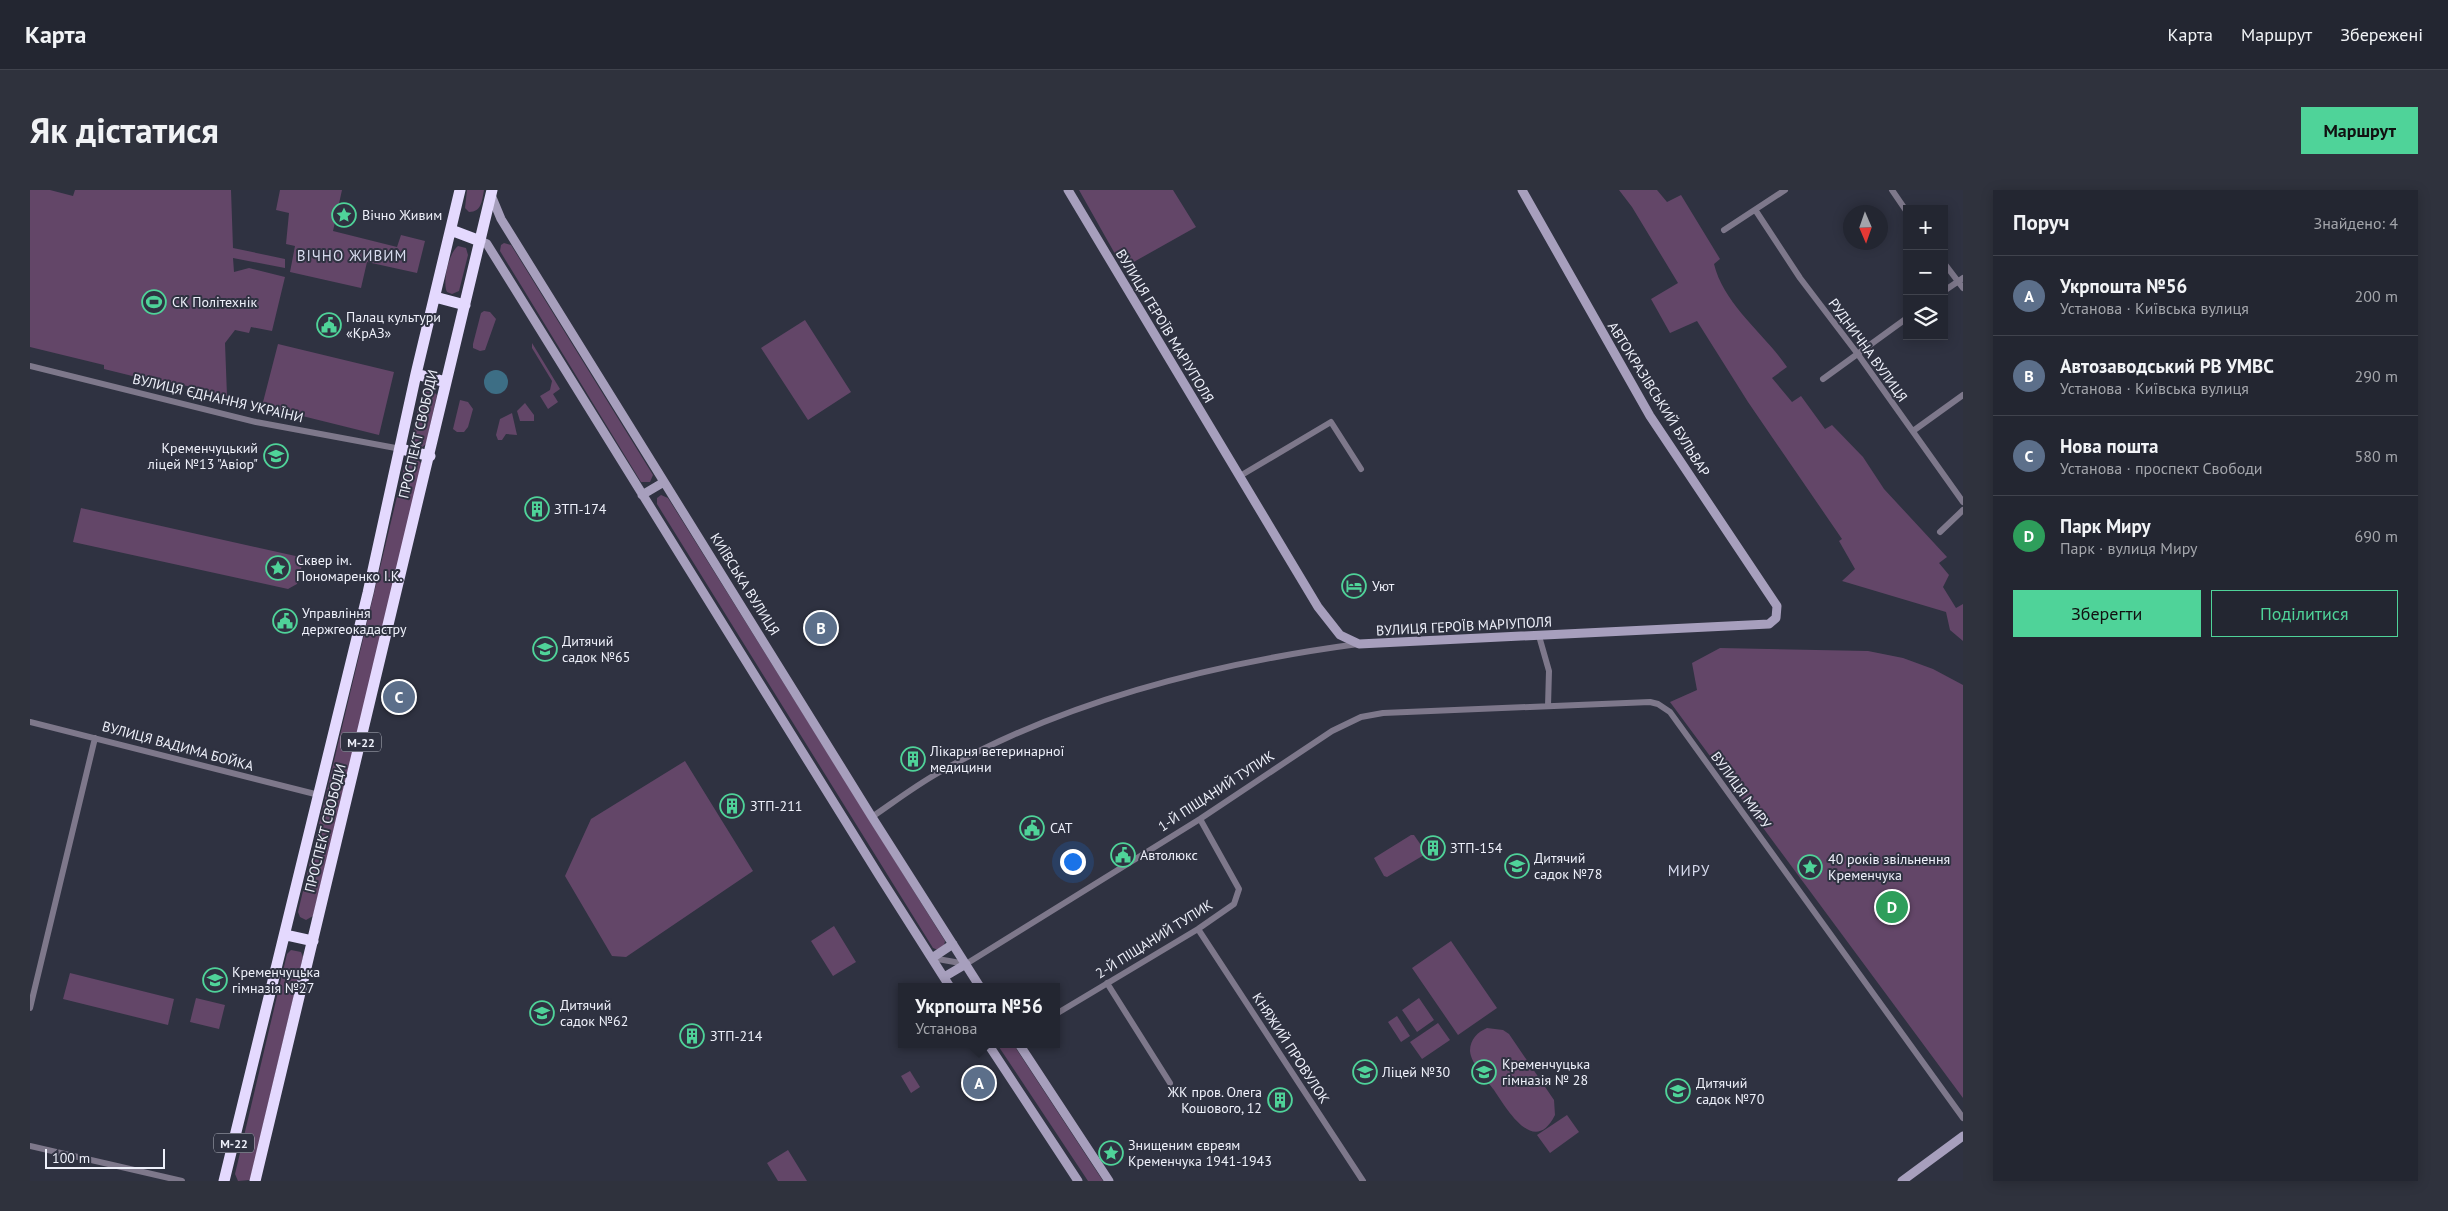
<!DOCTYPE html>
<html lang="uk">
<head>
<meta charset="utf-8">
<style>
	body { margin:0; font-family:"PT Sans",sans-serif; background:#2f323d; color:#f1f3f6 }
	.controls { position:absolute; right:15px; top:15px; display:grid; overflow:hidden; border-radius:0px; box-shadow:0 2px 12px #0003 }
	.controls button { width:45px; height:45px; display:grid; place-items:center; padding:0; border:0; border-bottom:1px solid #40434d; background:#232631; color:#f1f3f6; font:25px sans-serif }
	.compass { position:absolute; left:1813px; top:15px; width:45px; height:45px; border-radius:50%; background:#232631; box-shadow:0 2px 12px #0003; rotate:178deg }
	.scale { position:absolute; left:15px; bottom:12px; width:120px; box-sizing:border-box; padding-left:5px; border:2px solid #eef0fa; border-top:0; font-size:14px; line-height:18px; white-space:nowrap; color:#eef0fa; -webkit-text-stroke:4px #2f3241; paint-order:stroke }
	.you { position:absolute; left:1042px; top:671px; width:18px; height:18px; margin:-12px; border:4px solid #fff; border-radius:50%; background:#1a73e8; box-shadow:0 0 0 8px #1a73e833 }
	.badge { display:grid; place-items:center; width:32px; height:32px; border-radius:50%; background:#4fd399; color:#fff; font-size:16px; font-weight:700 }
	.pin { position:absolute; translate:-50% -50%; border:2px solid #fff; box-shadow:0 1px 5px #0006 }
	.popup { position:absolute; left:868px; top:793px; width:162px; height:65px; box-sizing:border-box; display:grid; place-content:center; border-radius:0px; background:#232631; filter:drop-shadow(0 1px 4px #0005); font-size:16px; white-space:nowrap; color:#a3a5ab }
	.popup b { font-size:19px; color:#f1f3f6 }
	.popup::after { content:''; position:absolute; left:50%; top:100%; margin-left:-10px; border:10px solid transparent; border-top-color:#232631 }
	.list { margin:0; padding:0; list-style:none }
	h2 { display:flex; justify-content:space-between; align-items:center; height:65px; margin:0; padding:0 20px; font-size:21px }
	h2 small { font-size:16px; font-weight:400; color:#a3a5ab }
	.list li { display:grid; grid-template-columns:32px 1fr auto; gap:15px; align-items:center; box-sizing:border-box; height:80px; padding:0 20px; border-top:1px solid #40434d }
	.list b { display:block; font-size:19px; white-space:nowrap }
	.list p { margin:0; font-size:16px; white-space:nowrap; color:#a3a5ab }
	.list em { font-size:16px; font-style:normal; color:#a3a5ab }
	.actions { display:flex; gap:10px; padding:15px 20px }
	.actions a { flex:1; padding:11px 0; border:1px solid #4fd399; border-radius:0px; text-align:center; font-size:18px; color:#4fd399 }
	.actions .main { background:#4fd399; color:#111 }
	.icon { flex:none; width:28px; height:28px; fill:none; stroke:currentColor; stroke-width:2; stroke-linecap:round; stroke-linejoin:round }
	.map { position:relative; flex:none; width:1933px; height:991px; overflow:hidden; border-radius:0px }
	header { display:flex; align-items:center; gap:30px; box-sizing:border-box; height:70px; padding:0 25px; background:#232631; border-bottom:1px solid #40434d }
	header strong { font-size:24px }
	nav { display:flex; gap:28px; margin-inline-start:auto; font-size:18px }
	.intro { display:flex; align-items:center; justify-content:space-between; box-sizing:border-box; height:120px; padding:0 30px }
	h1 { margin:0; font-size:35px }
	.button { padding:12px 22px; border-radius:0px; background:#4fd399; color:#111; font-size:18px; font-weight:700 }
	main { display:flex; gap:30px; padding:0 30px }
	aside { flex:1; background:#232631; border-radius:0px; box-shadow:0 2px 12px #0003 }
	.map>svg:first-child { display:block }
	.green { fill:#634668 }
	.water { fill:#3d6e85 }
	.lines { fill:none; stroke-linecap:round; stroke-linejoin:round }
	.street { stroke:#7e788b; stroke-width:6 }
	.secondary { stroke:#a79fbd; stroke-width:9 }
	.highway { stroke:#e4d9fe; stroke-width:11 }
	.labels { text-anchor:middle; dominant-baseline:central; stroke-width:4; stroke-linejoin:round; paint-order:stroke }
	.shield { fill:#2f3241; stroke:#b5b7c2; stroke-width:1 }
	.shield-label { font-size:12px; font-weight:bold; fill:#eef0fa }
	.poi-label { font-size:14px; fill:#eef0fa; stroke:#2f3241; text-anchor:start }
	.street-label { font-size:14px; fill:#eef0fa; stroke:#2f3241 }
	.neighbourhood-label { font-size:15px; letter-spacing:1px; fill:#d8dcef; stroke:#2f3241 }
</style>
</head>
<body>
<header>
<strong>Карта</strong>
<nav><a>Карта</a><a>Маршрут</a><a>Збережені</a></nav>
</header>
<div class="intro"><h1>Як дістатися</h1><a class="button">Маршрут</a></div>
<main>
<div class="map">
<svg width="1933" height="991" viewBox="0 0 1933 991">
	<rect width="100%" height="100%" fill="#2f3241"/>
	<!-- green -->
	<path class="green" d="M0,0H20L43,6L45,0H201L203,58L255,69V78L203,68L204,82L219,78L255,87L242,141L221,137L219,143L205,140L195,153L197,206L141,192L139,195L74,179V175L0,157Z
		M250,0H312L303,41L367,57L371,45L395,51L387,83L337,72L331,98L260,82L265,56L256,54L259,23L246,20Z
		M437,0H454C452,10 452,22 439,22L435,18Z
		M1049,0H1143L1166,37L1093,78Z
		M1589,0H1627L1637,12L1651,5L1690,69L1684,74C1694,115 1734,143 1757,177L1742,188L1762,212L1771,206L1795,239L1802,235L1833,267L1854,299L1917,367L1909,373L1919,385L1913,397L1926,418L1933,414V451L1920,440L1916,422L1812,391L1825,379L1809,351L1812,349L1718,212L1667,131L1640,143L1621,109L1648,93L1602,17Z
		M474,53L481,55L623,285L620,292H611L470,61L471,55Z
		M428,56L436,58L438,65L429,101L422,104L417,102C412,93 419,62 428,56Z
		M454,121L460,122L466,129L455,160L450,161L443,158V154L451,123Z
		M775,130L821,202L778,230L731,158Z
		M502,153L530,199L523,204L528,212L518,219L510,206L520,200L522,191L502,158Z
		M248,154L364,182L349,245L232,216Z
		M402,200L407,205L396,254L390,259L386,258C380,248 388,213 394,202Z
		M430,210L438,212L443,219L438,237L434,242H427L423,239Z
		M495,213L504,225V231H490L487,221Z
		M482,223L487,245L476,244L472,250H468L466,245L470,229Z
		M381,269H387L392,274L283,726L276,730L270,727L268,722L375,273Z
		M631,305L638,308L915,751L914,756L908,760L903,758L627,314V308Z
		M51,318L270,367L272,375L267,394L258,399L43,352Z
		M1690,458L1838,461L1873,468L1903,479L1933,495V908L1640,512L1667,500L1662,473Z
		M655,571L723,681L596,767L582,766L535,686L561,629Z
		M1381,645H1384L1395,661L1394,665L1357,687L1354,686L1344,668Z
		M804,736L826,772L803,786L781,751Z
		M1421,751L1467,818L1428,845L1382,778Z
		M261,760L271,762L273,767L220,990L208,991L205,984L257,764Z
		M40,783L144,809L138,835L33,809Z
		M166,808L195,815L189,839L160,832Z
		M1389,808L1404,830L1387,842L1372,820Z
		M1367,826L1380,846L1371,852L1358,832Z
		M1408,833L1420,850L1392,869L1380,852Z
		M1457,838L1473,840L1479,844L1524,910L1525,925C1504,967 1477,919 1464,900C1456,889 1441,874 1440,861C1440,849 1448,842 1457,838Z
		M967,854H983L1073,991H1058Z
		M880,881L890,897L881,903L871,886Z
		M1537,925L1549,942L1520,963L1507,945Z
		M758,960L777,991H748L737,973Z"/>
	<!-- water -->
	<path class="water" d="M454 192a12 12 0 1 1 24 0a12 12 0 1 1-24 0Z"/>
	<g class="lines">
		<!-- street -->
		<path class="street" d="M1862,0L1877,22
			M1726,21L1770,88L1827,163L1933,312
			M1694,40L1755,0
			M1914,73L1933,98
			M1914,101L1933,88
			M0,176L226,232L371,259
			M1793,189L1877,128
			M1883,241L1933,205
			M1210,286L1301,232L1331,279
			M1910,342L1933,320
			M1509,446L1519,481L1518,516
			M0,532L289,605
			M842,627C864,612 885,596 908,583C1033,511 1186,473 1328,454
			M1168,739L1333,991
			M902,768L936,774L1170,629L1302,541L1331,527L1353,523L1620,512L1628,514L1640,522L1933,928
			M1077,793L1140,893
			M0,818L65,548
			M1026,824L1168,739L1204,714L1209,699L1170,629
			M0,956L152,991"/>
		<!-- secondary -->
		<path class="secondary" d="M1038,0L1288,417L1310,445L1329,454L1739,434L1746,428L1747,416L1620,226L1492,0
			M461,5L471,29L842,627L950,797
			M450,51L457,54L850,687L920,797
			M612,305L634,292
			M902,768L923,754
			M914,787L936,774
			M958,854L1048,991
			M989,854L1079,991
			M1872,991L1933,946"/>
		<!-- highway -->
		<path class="highway" d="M421,40L450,51
			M405,107L435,115
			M386,184L416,192
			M371,259L400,266
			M256,745L283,751
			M194,991L338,403L386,184L430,0
			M225,991L462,0"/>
	</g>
	<!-- icons -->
	<defs>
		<g id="sight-ring" transform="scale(1.25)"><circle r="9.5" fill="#2f3241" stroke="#4fd399" stroke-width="1.5"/><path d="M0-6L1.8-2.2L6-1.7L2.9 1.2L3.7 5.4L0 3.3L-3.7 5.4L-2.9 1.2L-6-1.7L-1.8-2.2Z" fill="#4fd399"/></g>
		<g id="stadium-ring" transform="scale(1.25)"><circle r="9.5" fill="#2f3241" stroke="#4fd399" stroke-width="1.5"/><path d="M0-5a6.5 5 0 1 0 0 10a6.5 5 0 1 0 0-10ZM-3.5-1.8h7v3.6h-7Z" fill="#4fd399"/></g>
		<g id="civic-ring" transform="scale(1.25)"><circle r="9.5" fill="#2f3241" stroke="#4fd399" stroke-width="1.5"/><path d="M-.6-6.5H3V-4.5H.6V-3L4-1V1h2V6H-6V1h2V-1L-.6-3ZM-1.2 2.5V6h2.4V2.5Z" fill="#4fd399"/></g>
		<g id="school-ring" transform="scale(1.25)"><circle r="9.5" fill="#2f3241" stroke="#4fd399" stroke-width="1.5"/><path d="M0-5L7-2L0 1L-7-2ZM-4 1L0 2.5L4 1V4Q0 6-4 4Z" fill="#4fd399"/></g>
		<g id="building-ring" transform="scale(1.25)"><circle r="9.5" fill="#2f3241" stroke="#4fd399" stroke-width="1.5"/><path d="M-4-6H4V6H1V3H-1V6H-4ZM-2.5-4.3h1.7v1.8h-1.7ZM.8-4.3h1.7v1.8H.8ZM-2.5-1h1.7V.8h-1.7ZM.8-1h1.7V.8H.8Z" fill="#4fd399"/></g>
		<g id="hotel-ring" transform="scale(1.25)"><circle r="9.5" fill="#2f3241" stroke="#4fd399" stroke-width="1.5"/><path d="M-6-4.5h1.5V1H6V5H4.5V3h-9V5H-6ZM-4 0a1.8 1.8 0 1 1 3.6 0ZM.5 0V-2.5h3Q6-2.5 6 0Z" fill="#4fd399"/></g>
	</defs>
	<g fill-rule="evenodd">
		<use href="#sight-ring" x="314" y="25"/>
		<use href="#stadium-ring" x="124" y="112"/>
		<use href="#civic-ring" x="299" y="135"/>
		<use href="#school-ring" x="246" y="266"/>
		<use href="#building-ring" x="507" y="319"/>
		<use href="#sight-ring" x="248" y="378"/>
		<use href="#hotel-ring" x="1324" y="396"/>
		<use href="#civic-ring" x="255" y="431"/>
		<use href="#school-ring" x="515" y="459"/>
		<use href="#building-ring" x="883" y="569"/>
		<use href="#building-ring" x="702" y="616"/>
		<use href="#civic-ring" x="1002" y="638"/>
		<use href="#building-ring" x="1403" y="658"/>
		<use href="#civic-ring" x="1093" y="665"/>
		<use href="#school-ring" x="1487" y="676"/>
		<use href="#sight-ring" x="1780" y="677"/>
		<use href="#school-ring" x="185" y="790"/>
		<use href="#school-ring" x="512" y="823"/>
		<use href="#building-ring" x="662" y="846"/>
		<use href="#school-ring" x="1335" y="882"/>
		<use href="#school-ring" x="1454" y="882"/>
		<use href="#school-ring" x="1648" y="901"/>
		<use href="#building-ring" x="1250" y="910"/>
		<use href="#sight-ring" x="1081" y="963"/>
	</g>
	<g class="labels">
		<!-- shield labels -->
		<g class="shield">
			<rect x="311" y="542.5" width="40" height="19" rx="4"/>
			<rect x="184" y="943.5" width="40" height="19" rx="4"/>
		</g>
		<g class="shield-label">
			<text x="331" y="552">М-22</text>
			<text x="204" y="953">М-22</text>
		</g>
		<!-- poi labels -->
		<g class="poi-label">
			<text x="332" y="25">Вічно Живим</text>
			<text x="142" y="112">СК Політехнік</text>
			<text x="316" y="127">Палац культури<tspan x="316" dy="16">«КрАЗ»</tspan></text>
			<text x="228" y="258" text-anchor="end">Кременчуцький<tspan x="228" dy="16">ліцей №13 "Авіор"</tspan></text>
			<text x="524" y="319">ЗТП-174</text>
			<text x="266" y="370">Сквер ім.<tspan x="266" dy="16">Пономаренко І.К.</tspan></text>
			<text x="1342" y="396">Уют</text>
			<text x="272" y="423">Управлiння<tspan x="272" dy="16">держгеокадастру</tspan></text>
			<text x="532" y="451">Дитячий<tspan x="532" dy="16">садок №65</tspan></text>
			<text x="900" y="561">Лікарня ветеринарної<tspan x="900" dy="16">медицини</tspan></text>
			<text x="720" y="616">ЗТП-211</text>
			<text x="1020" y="638">САТ</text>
			<text x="1420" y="658">ЗТП-154</text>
			<text x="1110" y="665">Автолюкс</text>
			<text x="1504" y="668">Дитячий<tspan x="1504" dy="16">садок №78</tspan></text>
			<text x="1798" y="669">40 рокiв звiльнення<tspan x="1798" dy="16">Кременчука</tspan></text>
			<text x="202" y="782">Кременчуцька<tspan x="202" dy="16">гімназія №27</tspan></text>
			<text x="530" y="815">Дитячий<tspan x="530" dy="16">садок №62</tspan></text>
			<text x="680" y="846">ЗТП-214</text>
			<text x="1472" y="874">Кременчуцька<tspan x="1472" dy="16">гімназія № 28</tspan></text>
			<text x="1352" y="882">Ліцей №30</text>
			<text x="1666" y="893">Дитячий<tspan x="1666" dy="16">садок №70</tspan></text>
			<text x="1232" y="902" text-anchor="end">ЖК пров. Олега<tspan x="1232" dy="16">Кошового, 12</tspan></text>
			<text x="1098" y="955">Знищеним євреям<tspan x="1098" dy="16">Кременчука 1941-1943</tspan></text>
		</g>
		<!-- street labels -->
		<g class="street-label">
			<text transform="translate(1135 136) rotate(59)">ВУЛИЦЯ ГЕРОЇВ МАРІУПОЛЯ</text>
			<text transform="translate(1838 160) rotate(54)">РУДНИЧНА ВУЛИЦЯ</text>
			<text transform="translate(188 208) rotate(13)">ВУЛИЦЯ ЄДНАННЯ УКРАЇНИ</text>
			<text transform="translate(1629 209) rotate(58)">АВТОКРАЗІВСЬКИЙ БУЛЬВАР</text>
			<text transform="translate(388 244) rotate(-77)">ПРОСПЕКТ СВОБОДИ</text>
			<text transform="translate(715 394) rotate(58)">КИЇВСЬКА ВУЛИЦЯ</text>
			<text transform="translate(1434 436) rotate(-3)">ВУЛИЦЯ ГЕРОЇВ МАРІУПОЛЯ</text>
			<text transform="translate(148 556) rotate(15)">ВУЛИЦЯ ВАДИМА БОЙКА</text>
			<text transform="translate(1711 600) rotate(54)">ВУЛИЦЯ МИРУ</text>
			<text transform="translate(1186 601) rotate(-33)">1-Й ПІЩАНИЙ ТУПИК</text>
			<text transform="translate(295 638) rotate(-76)">ПРОСПЕКТ СВОБОДИ</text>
			<text transform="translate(1124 749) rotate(-32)">2-Й ПІЩАНИЙ ТУПИК</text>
			<text transform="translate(1261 858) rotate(57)">КНЯЖИЙ ПРОВУЛОК</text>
		</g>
		<!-- neighbourhood labels -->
		<g class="neighbourhood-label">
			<text x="322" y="65">ВІЧНО ЖИВИМ</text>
			<text x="1659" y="680">МИРУ</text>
		</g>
	</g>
</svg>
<div class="controls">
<button>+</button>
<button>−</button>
<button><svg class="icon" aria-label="layers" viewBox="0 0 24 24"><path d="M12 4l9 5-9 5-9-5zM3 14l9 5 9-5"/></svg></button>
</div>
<svg class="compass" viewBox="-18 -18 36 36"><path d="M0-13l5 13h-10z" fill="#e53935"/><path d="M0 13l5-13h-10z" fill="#a3a5ab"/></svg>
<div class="scale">100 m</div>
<div class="you"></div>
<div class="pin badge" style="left:949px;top:893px;background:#5c6f8a">A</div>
<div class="popup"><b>Укрпошта №56</b>Установа</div>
<div class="pin badge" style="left:791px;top:438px;background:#5c6f8a">B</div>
<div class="pin badge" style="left:369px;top:507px;background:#5c6f8a">C</div>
<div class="pin badge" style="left:1862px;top:717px;background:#2e9e5b">D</div>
</div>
<aside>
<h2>Поруч<small>Знайдено: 4</small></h2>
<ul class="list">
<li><span class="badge" style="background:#5c6f8a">A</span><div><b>Укрпошта №56</b><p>Установа · Київська вулиця</p></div><em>200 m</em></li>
<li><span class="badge" style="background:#5c6f8a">B</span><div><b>Автозаводський РВ УМВС</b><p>Установа · Київська вулиця</p></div><em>290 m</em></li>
<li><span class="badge" style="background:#5c6f8a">C</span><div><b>Нова пошта</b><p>Установа · проспект Свободи</p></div><em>580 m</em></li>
<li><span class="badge" style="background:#2e9e5b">D</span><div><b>Парк Миру</b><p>Парк · вулиця Миру</p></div><em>690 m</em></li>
</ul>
<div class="actions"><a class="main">Зберегти</a><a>Поділитися</a></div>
</aside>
</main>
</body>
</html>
